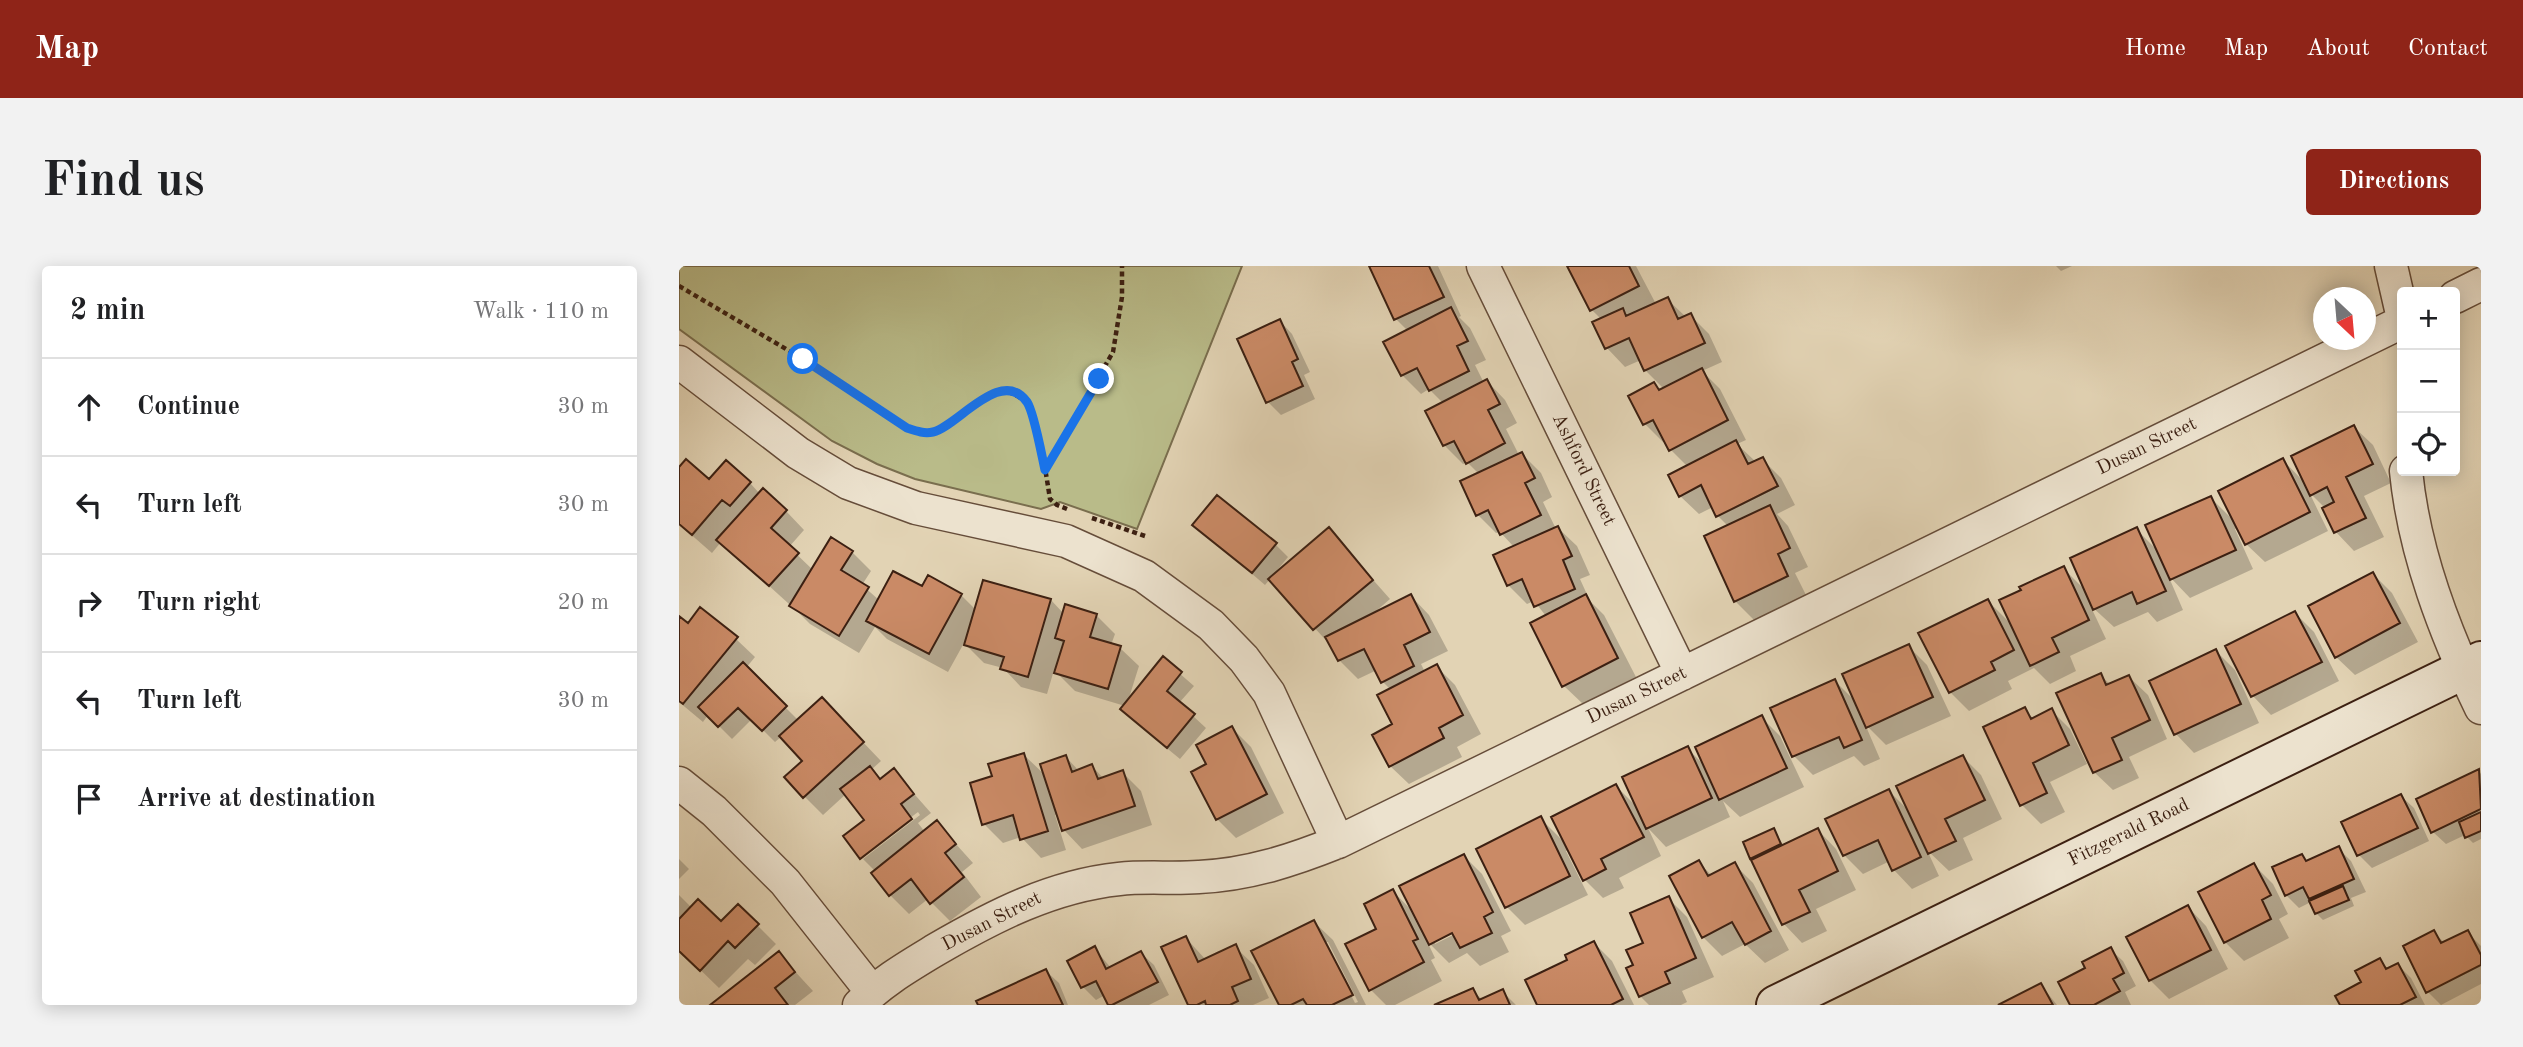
<!DOCTYPE html>
<html lang="en">
<head>
<meta charset="utf-8">
<style>
	body { margin:0; font-family:"Old Standard TT",serif; background:#f2f2f2; color:#202124 }
	.controls { position:absolute; right:21px; top:21px; display:grid; overflow:hidden; border-radius:7px; box-shadow:0 4px 18px #0003 }
	.controls button { width:63px; height:63px; display:grid; place-items:center; padding:0; border:0; border-bottom:2px solid #e0e0e0; background:#fff; color:#202124; font:35px sans-serif }
	.compass { position:absolute; left:1634px; top:21px; width:63px; height:63px; border-radius:50%; background:#fff; box-shadow:0 4px 18px #0003; rotate:154deg }
	.stop { position:absolute; width:21px; height:21px; margin:-16px; border:5px solid #1a73e8; border-radius:50%; background:#fff }
	.stop.end { background:#1a73e8; border-color:#fff; box-shadow:0 2px 7px #0008 }
	.list { margin:0; padding:0; list-style:none }
	h2 { display:flex; justify-content:space-between; align-items:center; height:91px; margin:0; padding:0 28px; font-size:30px }
	h2 small { font-size:23px; font-weight:400; color:#757577 }
	.list li { display:grid; grid-template-columns:46px 1fr auto; gap:21px; align-items:center; box-sizing:border-box; height:98px; padding:0 28px; border-top:2px solid #e0e0e0 }
	.list b { display:block; font-size:26px; white-space:nowrap }
	.list em { font-size:23px; font-style:normal; color:#757577 }
	.icon { flex:none; width:38px; height:38px; fill:none; stroke:currentColor; stroke-width:2; stroke-linecap:round; stroke-linejoin:round }
	.map { position:relative; flex:none; width:1802px; height:739px; overflow:hidden; border-radius:7px }
	header { display:flex; align-items:center; gap:42px; box-sizing:border-box; height:98px; padding:0 35px; background:#8f2418; color:#fff }
	header strong { font-size:33px }
	nav { display:flex; gap:38px; margin-inline-start:auto; font-size:24px }
	.intro { display:flex; align-items:center; justify-content:space-between; box-sizing:border-box; height:168px; padding:0 42px }
	h1 { margin:0; font-size:49px }
	.button { padding:18px 32px; border-radius:7px; background:#8f2418; color:#fff; font-size:24px; font-weight:700 }
	main { display:flex; gap:42px; padding:0 42px }
	aside { flex:1; background:#fff; border-radius:7px; box-shadow:0 4px 18px #0003 }
	.map>svg:first-child { display:block }
	.green { fill:#b9bb89; stroke:#7a6e4e; stroke-width:2 }
	.shadow { fill:#0003; fill-rule:evenodd }
	.building { fill:#ca8a66; stroke:#3c2012; stroke-width:2 }
	.lines { fill:none; stroke-linecap:round; stroke-linejoin:round }
	.street-casing { stroke:#664d3a; stroke-width:35 }
	.secondary-casing { stroke:#3c2012; stroke-width:42 }
	.path { stroke:#3c2012; stroke-width:4.5; stroke-dasharray:5 3.5; stroke-linecap:butt }
	.street { stroke:#ece2ce; stroke-width:32 }
	.secondary { stroke:#ece2ce; stroke-width:38 }
	.route { stroke:#1a73e8; stroke-width:9 }
	.labels { text-anchor:middle; dominant-baseline:central; stroke-width:6; stroke-linejoin:round; paint-order:stroke }
	.street-label { font-size:19px; fill:#3c2012; stroke:#ece2ce }
</style>
</head>
<body>
<header>
<strong>Map</strong>
<nav><a>Home</a><a>Map</a><a>About</a><a>Contact</a></nav>
</header>
<div class="intro"><h1>Find us</h1><a class="button">Directions</a></div>
<main>
<aside>
<h2>2 min<small>Walk · 110 m</small></h2>
<ul class="list">
<li><svg class="icon" aria-label="ahead" viewBox="0 0 24 24"><path d="M12 20V5M6 11l6-6 6 6"/></svg><div><b>Continue</b></div><em>30 m</em></li>
<li><svg class="icon" aria-label="left" viewBox="0 0 24 24"><path d="M17 20v-9H6M10 6l-5 5 5 5"/></svg><div><b>Turn left</b></div><em>30 m</em></li>
<li><svg class="icon" aria-label="right" viewBox="0 0 24 24"><path d="M7 20v-9h11M14 6l5 5-5 5"/></svg><div><b>Turn right</b></div><em>20 m</em></li>
<li><svg class="icon" aria-label="left" viewBox="0 0 24 24"><path d="M17 20v-9H6M10 6l-5 5 5 5"/></svg><div><b>Turn left</b></div><em>30 m</em></li>
<li><svg class="icon" aria-label="arrive" viewBox="0 0 24 24"><path d="M6 21V4h12l-3 4 3 4H6"/></svg><div><b>Arrive at destination</b></div></li>
</ul>
</aside>
<div class="map">
<svg width="1802" height="739" viewBox="0 0 1802 739">
	<rect width="100%" height="100%" fill="#e2d3b4"/>
	<filter id="stains"><feTurbulence type="fractalNoise" baseFrequency=".00286" numOctaves="4"/><feColorMatrix values="0 0 0 0 .2 0 0 0 0 .09 0 0 0 0 .02 0 0 0 .5 -.17"/></filter>
	<radialGradient id="worn" r=".72"><stop offset=".6" stop-color="#630" stop-opacity="0"/><stop offset="1" stop-color="#630" stop-opacity=".3"/></radialGradient>
	<!-- green -->
	<path class="green" d="M0,0H563L458,263L381,236L362,243L236,213L198,198L153,175L0,63Z"/>
	<!-- shadow -->
	<path class="shadow" d="M692,0H759L782,50L780,51L791,62L807,94L796,99L805,117L808,115L826,134L838,157L827,163L840,189L843,188L862,207L873,231L864,236L877,263L879,262L898,280L911,309L901,313L911,335L925,349L957,411L904,438L885,420L867,350L855,335L848,338L829,319L835,281L821,266L817,267L799,249L800,208L788,196L784,198L765,179V138L750,123L742,128L723,109L729,65L717,53Z
		M890,0H957L977,38L988,33L1007,51L1011,49L1030,68L1043,96L1023,105L1041,123L1067,174L1058,178L1077,196L1083,193L1102,212L1116,239L1098,248L1109,260L1129,301L1116,307L1127,329L1075,354L1056,335L1049,260L1039,250L1034,241L1020,248L1001,230L1009,201L991,183L987,175L984,176L966,158L975,118L982,125L985,123L966,104L962,94L946,101L928,82L916,57L923,54L913,44Z
		M1377,0H1393L1382,5Z
		M601,55L613,68L631,106L625,109L636,133L602,149L589,136Z
		M1675,161L1694,179L1712,217L1685,230L1705,271L1675,285L1657,266L1646,242L1630,226L1649,265L1586,296L1567,278L1559,262L1556,263L1574,303L1511,332L1489,309L1504,344L1478,356L1469,346L1435,361L1411,339L1427,373L1391,390L1397,405L1371,418L1355,402L1329,415L1333,423L1290,445L1271,426L1242,367L1309,335L1333,359L1384,302L1407,325L1457,263L1480,286L1532,232L1555,255L1604,194L1626,217Z
		M0,204L30,216L71,217L81,228L107,245L125,264L110,281L134,304L173,286L192,305L183,319L200,334L244,322L282,329L297,344L372,334L385,348L417,349L436,368L432,379L441,382L460,400L449,435L484,393L515,420L500,437L527,462L501,493L456,456L443,443L446,440L396,425L375,404L368,428L342,421L324,402L305,397L285,377L269,406L208,373L196,361L180,387L131,358L112,339L116,333L110,338L42,276L33,287L0,258Z
		M516,259L596,278L609,291L596,307L598,308L650,264L711,333L696,346L732,330L750,349L769,385L742,398L746,406L757,400L776,419L802,468L778,481L783,491L730,518L711,500L715,459L712,424L704,416L698,404L679,413L660,394L653,381L591,313L586,319Z
		M1694,308L1713,327L1739,376L1676,409L1657,391Z
		M1616,347L1635,366L1660,415L1592,449L1574,430L1549,381Z
		M0,352L9,360L57,373L76,391L67,402L120,455L161,452L202,495L192,504L202,514L215,505L252,547L239,557L246,566L258,557L294,597L283,606L302,631L271,655L249,633L230,648L211,629L194,607L196,605L184,593L241,549L239,546L182,589L187,554L167,528L144,549L125,530V495L103,470L96,476L73,453L53,473L29,449L24,456L0,436Z
		M1229,380L1248,399L1272,450L1207,479L1186,458L1201,493L1185,500L1175,490L1134,509L1115,490L1156,415L1177,436Z
		M1537,385L1556,404L1580,457L1515,487L1497,468Z
		M1421,409L1432,419L1450,411L1469,429L1488,473L1450,491L1460,512L1434,524L1415,506Z
		M1345,443L1355,453L1372,444L1391,463L1408,498L1371,516L1386,546L1362,558L1343,539L1306,462Z
		M1083,452L1101,470L1125,521L1061,551L1044,535L1051,551L987,581L969,562L982,590L940,612L945,622L924,632L906,614L890,584L887,585L909,629L846,659L828,641L861,552L885,576L937,520L958,541L1008,482L1026,500Z
		M553,462L572,481L605,547L557,572L538,553L530,499Z
		M345,489L367,510L387,491L400,505L413,500L425,513L443,506L462,525L473,559L403,583L385,564L379,548L376,549L387,584L362,592L342,571L324,577L305,558L315,511Z
		M1284,491L1302,509L1323,553L1284,572L1294,594L1270,605L1248,584L1260,610L1233,623L1215,604L1211,595L1184,608L1165,589L1210,525L1231,546Z
		M1800,505L1802,508V573L1794,577L1786,569L1767,578L1754,566Z
		M1722,530L1735,542L1750,575L1693,602L1680,589L1664,557Z
		M1094,564L1105,580L1139,564L1157,583L1177,624L1137,643L1148,665L1123,677L1105,658L1073,592Z
		M1659,582L1672,595L1687,626L1672,632L1675,640L1644,654L1637,647L1632,636L1620,642L1607,629L1623,590L1629,596Z
		M785,590L803,608L832,665L822,670L830,686L801,700L788,687L770,697L748,675L756,692L752,694L763,715L716,739H707L691,723L699,663L714,625L735,647ZM780,661L782,665L756,678V674Z
		M0,593L10,603L0,613Z
		M1020,596L1033,610L1055,598L1074,617L1110,684L1086,697L1066,678L1043,690L1024,671L992,611Z
		M1575,599L1594,618L1609,648L1600,653L1610,672L1565,695L1546,676Z
		M0,629L13,642L42,657L59,640L97,678L76,699L69,693L40,722L0,683Z
		M989,632L1008,651L1035,711L1003,725L1008,736L1002,739H970L961,730L956,700Z
		M1509,641L1527,660L1549,703L1490,733L1471,714Z
		M635,656L654,674L687,739H602L575,686ZM645,676H649L679,736L676,737Z
		M1788,666L1802,680V718L1762,739L1749,726L1755,667L1766,677Z
		M507,672L527,694L556,681L575,699L590,732L574,739H511L485,682Z
		M915,677L933,695L955,739H860L848,715L890,695Z
		M416,683L432,702L462,687L475,699L490,729L470,739H431L426,729L417,734L404,721L390,695Z
		M1431,683L1444,695L1457,720L1446,726L1452,739H1393L1381,717L1408,703Z
		M100,688L134,725L116,739H34Z
		M1701,694L1710,704L1719,699L1732,712L1746,739H1663L1659,731L1684,717Z
		M367,705L380,717L389,739H300L299,736Z
		M1362,719L1378,739H1323Z
		M793,724L804,734L823,725L837,739H759Z"/>
	<!-- building -->
	<path class="building" d="M690,0H750L765,31L715,54Z
		M888,0H950L960,20L911,45Z
		M989,31L999,53L1012,47L1026,77L965,105L950,72L926,83L913,56L944,42L947,50Z
		M772,41L789,75L778,80L790,105L750,125L738,102L722,110L704,76Z
		M601,53L619,93L613,96L624,120L587,137L558,73Z
		M1023,102L1049,154L990,185L974,154L964,159L949,130L975,116L980,124Z
		M808,113L821,138L809,144L826,177L787,198L775,175L764,180L746,145Z
		M1675,159L1694,198L1667,211L1687,252L1655,267L1643,242L1655,236L1648,221L1631,230L1612,190Z
		M1057,174L1069,198L1084,191L1099,220L1037,251L1022,219L1000,231L989,209Z
		M843,186L856,212L846,217L862,249L821,269L809,244L797,250L781,215Z
		M1604,192L1631,246L1566,279L1539,225Z
		M7,193L30,213L47,194L72,216L51,240L43,234L13,269L0,258V201Z
		M84,222L108,244L92,262L120,287L90,320L37,274Z
		M538,229L598,277L573,307L513,259Z
		M1532,230L1557,284L1491,314L1466,259Z
		M1091,239L1111,282L1099,288L1109,310L1055,336L1025,270Z
		M879,260L893,290L884,294L896,323L855,341L843,313L828,320L814,289Z
		M650,261L694,314L634,364L589,313Z
		M1458,261L1487,325L1458,338L1453,326L1414,344L1391,292Z
		M152,271L174,285L162,304L190,321L160,370L110,340Z
		M1385,300L1410,354L1373,372L1380,386L1351,400L1320,334L1342,324L1340,321Z
		M214,305L243,320L249,309L283,328L250,388L187,355Z
		M1694,306L1721,357L1656,392L1629,340Z
		M304,314L372,333L349,411L321,403L325,391L285,379Z
		M732,328L751,366L725,379L735,400L702,417L685,383L659,395L646,371Z
		M907,328L939,392L883,421L851,357Z
		M1309,333L1335,384L1312,396L1316,404L1270,427L1239,367Z
		M386,338L418,348L411,371L442,380L429,423L375,407L385,375L376,372Z
		M21,341L59,371L4,438L0,435V350L9,357Z
		M1616,345L1643,396L1572,431L1546,380Z
		M1230,378L1254,431L1187,462L1163,408Z
		M1537,383L1562,438L1495,469L1470,415Z
		M484,390L503,406L488,425L516,448L488,482L441,443Z
		M64,396L108,440L83,465L59,442L39,461L19,441Z
		M758,398L784,449L760,462L765,472L710,501L693,469L713,458L698,429Z
		M1422,407L1427,419L1450,409L1471,454L1433,472L1443,494L1414,507L1377,427Z
		M1156,413L1183,474L1165,482L1160,471L1113,491L1091,442Z
		M143,431L185,476L124,532L105,511L123,495L100,470Z
		M1346,441L1352,453L1373,442L1390,479L1354,497L1368,527L1341,540L1304,461Z
		M1083,449L1108,502L1040,534L1016,481Z
		M553,460L588,528L537,554L512,506L527,498L517,479Z
		M1009,480L1033,532L967,563L943,511Z
		M345,487L369,565L341,574L334,549L303,559L291,517L313,510L309,498Z
		M387,489L393,506L413,498L419,513L444,504L456,540L383,565L361,498Z
		M1284,489L1306,534L1266,553L1277,575L1249,588L1217,520Z
		M191,500L201,513L215,502L235,528L222,538L233,553L181,593L164,570L185,554L161,523Z
		M1800,503L1802,543L1752,567L1737,533Z
		M937,518L965,571L922,593L927,603L904,615L872,551Z
		M1210,523L1242,591L1213,605L1199,574L1164,590L1146,553Z
		M1722,528L1739,562L1678,590L1662,556Z
		M1802,546V565L1786,572L1780,556Z
		M862,550L891,610L826,642L797,583Z
		M258,554L277,578L266,587L285,611L251,638L232,613L210,630L192,607Z
		M1095,562L1102,578L1071,593L1064,576Z
		M1139,562L1159,605L1120,624L1131,646L1103,659L1072,594Z
		M1660,580L1675,613L1630,633L1624,621L1606,630L1593,601L1623,588L1627,595Z
		M785,588L814,646L805,651L813,667L781,682L773,667L750,679L720,620Z
		M1020,594L1029,610L1056,596L1092,665L1066,679L1053,656L1023,672L990,610Z
		M1575,597L1592,629L1583,634L1592,653L1545,677L1519,626Z
		M1664,620L1670,634L1636,648L1630,635Z
		M714,623L739,673L734,675L745,696L690,725L666,678L697,663L685,638Z
		M990,630L1017,692L986,706L991,717L960,731L947,702L954,699L947,684L964,677L951,647Z
		M19,633L42,655L59,638L80,658L56,682L49,675L21,705L0,685V653Z
		M1509,639L1532,684L1470,715L1447,671Z
		M635,654L674,729L653,739H628L624,733L612,739H600L572,685Z
		M1755,664L1762,677L1789,664L1802,689V699L1747,727L1724,680Z
		M507,670L519,696L557,678L572,713L553,721L559,735L551,739H527L526,735L518,739H509L482,681Z
		M915,675L944,733L932,739H858L846,714L888,694L886,689Z
		M416,680L427,703L462,685L479,716L433,739H429L417,715L402,722L388,695Z
		M1432,681L1445,707L1434,713L1441,725L1415,739H1391L1379,716L1406,702L1403,696Z
		M100,685L116,706L96,722L109,739H31Z
		M1701,692L1707,703L1719,697L1737,731L1721,739H1661L1656,730L1682,716L1676,705Z
		M367,703L384,739H299L297,735Z
		M1362,717L1374,739H1319Z
		M794,722L800,734L824,723L831,739H755Z"/>
	<g class="lines">
		<!-- street casing -->
		<g class="street-casing">
			<path id="street" d="M804,0L1003,408
				M1712,0L1723,48
				M1776,31L1802,18
				M0,96L119,187L169,217L237,242L387,275L465,310L532,359L565,393L590,427L659,576
				M1727,205C1735,287 1766,367 1802,442
				M0,517L35,545L106,616L193,726
				M180,739C202,716 230,700 258,683C315,650 373,620 440,613C466,610 494,613 520,611C569,609 614,594 659,576L1723,56"/>
		</g>
		<!-- secondary casing -->
		<g class="secondary-casing">
			<path id="secondary" d="M1097,739L1802,395"/>
		</g>
		<!-- path -->
		<path class="path" d="M0,20L124,93L228,162C237,165 245,168 255,166C282,159 309,110 340,131C343,132 347,135 348,138C360,159 367,208 371,233L378,239L388,243
			M366,204L434,86L443,31V0
			M413,252L466,270"/>
		<!-- street -->
		<use href="#street" class="street"/>
		<!-- secondary -->
		<use href="#secondary" class="secondary"/>
	</g>
	<g class="lines">
		<!-- route -->
		<path class="route" d="M124,93L228,162C237,165 245,168 254,166C279,160 322,100 348,136C355,146 363,191 366,204L420,113"/>
	</g>
	<g class="labels">
		<!-- street labels -->
		<g class="street-label">
			<text transform="translate(1468 181) rotate(-26)">Dusan Street</text>
			<text transform="translate(904 204) rotate(64)">Ashford Street</text>
			<text transform="translate(958 430) rotate(-26)">Dusan Street</text>
			<text transform="translate(1450 567) rotate(-26)">Fitzgerald Road</text>
			<text transform="translate(313 656) rotate(-27)">Dusan Street</text>
		</g>
	</g>
	<rect width="100%" height="100%" filter="url(#stains)"/>
	<rect width="100%" height="100%" fill="url(#worn)"/>
</svg>
<div class="controls">
<button>+</button>
<button>−</button>
<button><svg class="icon" aria-label="locate" viewBox="0 0 24 24"><circle cx="12" cy="12" r="6"/><path d="M12 2v4M12 18v4M2 12h4M18 12h4"/></svg></button>
</div>
<svg class="compass" viewBox="-18 -18 36 36"><path d="M0-13l5 13h-10z" fill="#e53935"/><path d="M0 13l5-13h-10z" fill="#757577"/></svg>
<div class="stop" style="left:124px;top:93px"></div>
<div class="stop end" style="left:420px;top:113px"></div>
</div>
</main>
</body>
</html>
